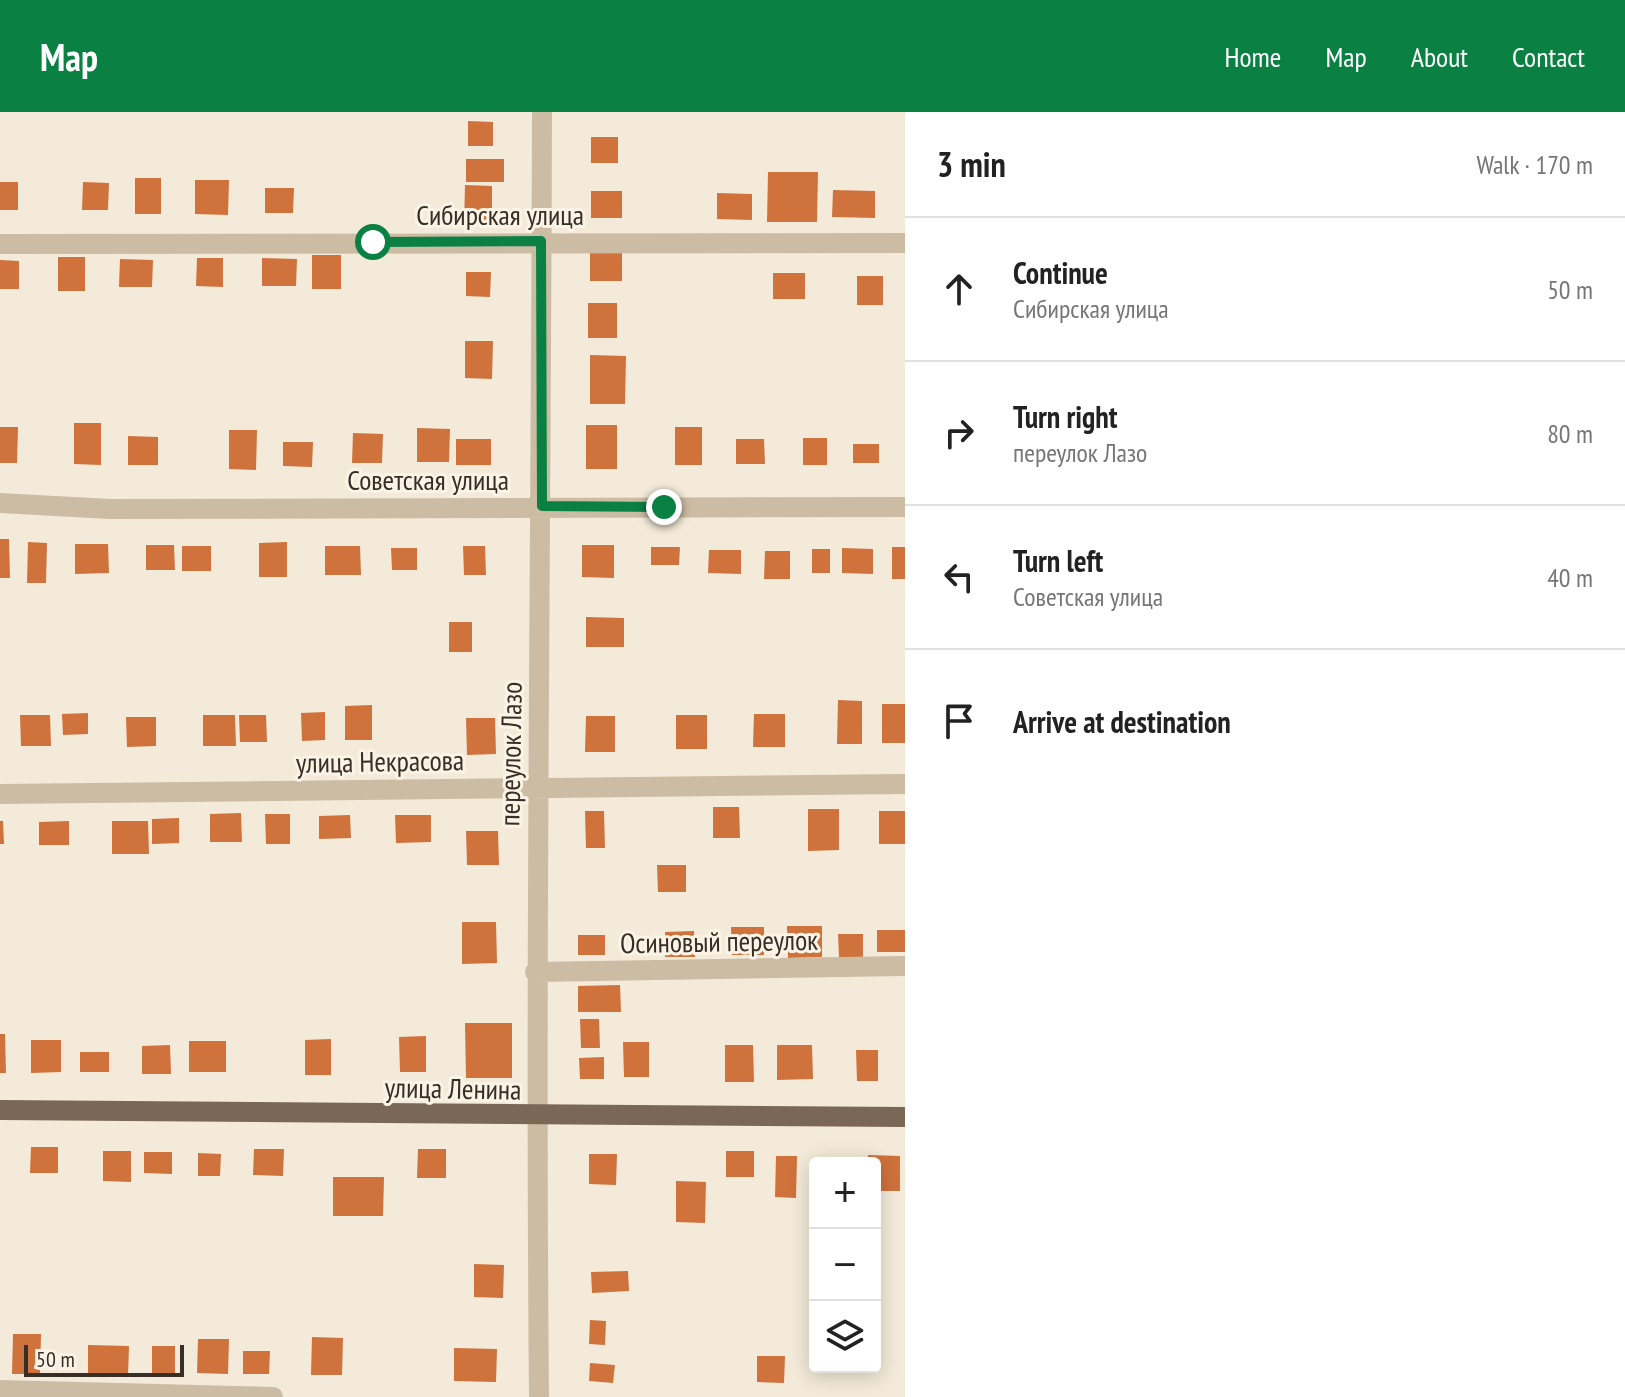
<!DOCTYPE html>
<html lang="en">
<head>
<meta charset="utf-8">
<style>
	body { margin:0; font-family:"PT Sans Narrow",sans-serif; background:#f6f6f6; color:#222 }
	.controls { position:absolute; right:24px; bottom:24px; display:grid; overflow:hidden; border-radius:8px; box-shadow:0 4px 20px #0003 }
	.controls button { width:72px; height:72px; display:grid; place-items:center; padding:0; border:0; border-bottom:2px solid #e0e0e0; background:#fff; color:#222; font:40px sans-serif }
	.scale { position:absolute; left:24px; bottom:20px; width:160px; box-sizing:border-box; padding-left:8px; border:4px solid #372e26; border-top:0; font-size:22px; line-height:28px; white-space:nowrap; color:#372e26; -webkit-text-stroke:6px #fbf4e6; paint-order:stroke }
	.stop { position:absolute; width:24px; height:24px; margin:-18px; border:6px solid #0b8043; border-radius:50%; background:#fff }
	.stop.end { background:#0b8043; border-color:#fff; box-shadow:0 2px 8px #0008 }
	.list { margin:0; padding:0; list-style:none }
	h2 { display:flex; justify-content:space-between; align-items:center; height:104px; margin:0; padding:0 32px; font-size:34px }
	h2 small { font-size:26px; font-weight:400; color:#767676 }
	.list li { display:grid; grid-template-columns:52px 1fr auto; gap:24px; align-items:center; box-sizing:border-box; height:144px; padding:0 32px; border-top:2px solid #e0e0e0 }
	.list b { display:block; font-size:30px; white-space:nowrap }
	.list p { margin:0; font-size:26px; white-space:nowrap; color:#767676 }
	.list em { font-size:26px; font-style:normal; color:#767676 }
	.icon { flex:none; width:44px; height:44px; fill:none; stroke:currentColor; stroke-width:2; stroke-linecap:round; stroke-linejoin:round }
	.map { position:relative; flex:none; width:905px; height:1285px; overflow:hidden }
	header { display:flex; align-items:center; gap:48px; box-sizing:border-box; height:112px; padding:0 40px; background:#0b8043; color:#fff }
	header strong { font-size:38px }
	nav { display:flex; gap:44px; margin-inline-start:auto; font-size:28px }
	main { display:flex }
	aside { flex:1; background:#fff }
	.map>svg:first-child { display:block }
	.building { fill:#cf723c }
	.lines { fill:none; stroke-linecap:round; stroke-linejoin:round }
	.minor { stroke:#ccbca4; stroke-width:20 }
	.major { stroke:#7a6756; stroke-width:20 }
	.route { stroke:#0b8043; stroke-width:10 }
	.labels { text-anchor:middle; dominant-baseline:central; stroke-width:6; stroke-linejoin:round; paint-order:stroke }
	.street-label { font-size:28px; fill:#372e26; stroke:#fbf4e6 }
</style>
</head>
<body>
<header>
<strong>Map</strong>
<nav><a>Home</a><a>Map</a><a>About</a><a>Contact</a></nav>
</header>
<main>
<div class="map">
<svg width="905" height="1285" viewBox="0 0 905 1285">
	<rect width="100%" height="100%" fill="#f3ead9"/>
	<!-- building -->
	<path class="building" d="M468,9L493,10V34H468Z
		M591,25H618V51H591Z
		M466,47H504V70H466Z
		M768,60H818L817,110H767Z
		M135,66H161V102H135Z
		M195,68H229L228,103L195,102Z
		M0,70H18V98H0Z
		M83,70L109,71L108,98H82Z
		M465,73L492,74V113L464,112Z
		M265,76H294L293,101H265Z
		M833,78L875,79V106L832,105Z
		M591,79H622V106H591Z
		M717,81L752,82V108L717,107Z
		M590,133H622V169H590Z
		M312,143H341V177H312Z
		M58,145H85V179H58Z
		M197,146H223V175L196,174Z
		M262,146L297,147L296,174H262Z
		M120,147L153,148L152,175H119Z
		M0,148L19,149V177H0Z
		M466,160H491L490,185L466,184Z
		M773,161H805V187H773Z
		M857,164H883V193H857Z
		M588,191H617V226H588Z
		M465,229H493L492,267L465,266Z
		M590,243L626,244L625,292H590Z
		M74,311H101V353L74,352Z
		M586,313H617V357H586Z
		M0,315H18L17,351H0Z
		M675,315H702V353H675Z
		M417,316L450,317L449,350H417Z
		M229,318H257L256,358L229,357Z
		M353,321L383,322L382,351H352Z
		M128,324L158,325V353H128Z
		M803,326H827V353H803Z
		M456,327H491V353H456Z
		M736,327H764L765,352H736Z
		M283,330H313L312,355L283,354Z
		M853,332H879V351H853Z
		M0,427H9L10,466H0Z
		M28,430L47,431L46,471H27Z
		M287,430V465H259V431Z
		M75,432H108L109,461L75,462Z
		M146,433H174L175,458H146Z
		M582,433H614V466L582,465Z
		M182,434H211V459H182Z
		M325,434H360L361,463H325Z
		M463,434H485L486,463H464Z
		M651,435H680L679,453H651Z
		M892,435H905V467H892Z
		M391,436H417V458H392Z
		M842,436L873,437V462L842,461Z
		M812,437H830V461H812Z
		M709,438H741V462L708,461Z
		M765,439H790V467H764Z
		M586,505L624,506V535H586Z
		M449,510H472V540H449Z
		M838,588L862,589V632H837Z
		M882,592H905V631H882Z
		M372,593V628H345V594Z
		M325,600V628L302,629L301,601Z
		M88,601V622L63,623L62,602Z
		M754,602H785V635H753Z
		M20,603H50L51,634H21Z
		M203,603H235L236,634H203Z
		M239,603H266L267,630H240Z
		M676,603H707V637H676Z
		M586,604H615V640H585Z
		M126,605H156V634L127,635Z
		M466,606H495L496,642L467,643Z
		M713,695H739L740,726H713Z
		M808,697H839V738L808,739Z
		M585,699H604L605,736H586Z
		M879,699H905V732H879Z
		M241,701L242,730H210V702Z
		M265,702H290V732H266Z
		M350,703L351,726L319,727V704Z
		M395,703H431V730L396,731Z
		M179,706V731L152,732V707Z
		M0,709H3L4,732H0Z
		M69,709V733H39V710Z
		M112,709H148L149,742H112Z
		M466,719H498L499,753H467Z
		M657,753H686V780H658Z
		M462,810H496L497,851L462,852Z
		M787,814H822V845L788,846Z
		M731,815H764V843H732Z
		M877,818H905V840H877Z
		M694,819L695,845H665V820Z
		M838,822H863V845H839Z
		M578,823H605V843H578Z
		M620,873L621,900H578V874Z
		M580,907H599L600,936H581Z
		M465,911H512V966H466Z
		M0,922H5L6,961H0Z
		M426,924V960H400L399,925Z
		M331,927V963H305V928Z
		M31,928H61V960L31,961Z
		M189,929H226V960H189Z
		M623,930H649V965H624Z
		M170,933L171,962H142V934Z
		M725,933H753L754,970H725Z
		M777,933H812L813,967L777,968Z
		M856,938H878V969H857Z
		M80,940H109V960H80Z
		M604,945V967H580L579,946Z
		M31,1035H58V1061H30Z
		M254,1037H284L283,1064L253,1063Z
		M418,1037H446V1066H417Z
		M103,1039H131V1070L103,1069Z
		M726,1039H754V1065H726Z
		M144,1040H172V1062L144,1061Z
		M198,1041L221,1042L220,1064H198Z
		M589,1042H617L616,1073L589,1072Z
		M868,1043L900,1044V1079H875V1051H868Z
		M776,1044H797L796,1086L775,1085Z
		M813,1047H850L849,1051H813Z
		M333,1065H384L383,1104H333Z
		M676,1069L706,1070L705,1111L676,1110Z
		M474,1152L504,1153L503,1186L474,1185Z
		M628,1159L629,1179L592,1181L591,1160Z
		M590,1208L606,1209L605,1233L589,1232Z
		M13,1222H41L40,1262H12Z
		M312,1225L343,1226L342,1263H311Z
		M198,1227H229L228,1262L197,1261Z
		M88,1233L129,1234L128,1264L88,1263Z
		M152,1234H175V1263L152,1262Z
		M454,1236L497,1237L496,1270L454,1269Z
		M243,1239H270L269,1262H243Z
		M757,1244H785L784,1271L757,1270Z
		M590,1251L615,1253L613,1271L589,1269Z"/>
	<g class="lines">
		<!-- minor -->
		<path class="minor" d="M0,132L905,131
			M0,391L110,397L905,395
			M0,682L905,672
			M535,860L905,854
			M0,1278L273,1285
			M539,1285C535,857 541,428 542,0"/>
		<!-- major -->
		<path class="major" d="M0,998L905,1005"/>
	</g>
	<g class="lines">
		<!-- route -->
		<path class="route" d="M373,130L541,129L542,394L664,395"/>
	</g>
	<g class="labels">
		<!-- street labels -->
		<g class="street-label">
			<text x="500" y="102">Сибирская улица</text>
			<text x="428" y="367">Советская улица</text>
			<text transform="translate(510 642) rotate(-89)">переулок Лазо</text>
			<text transform="translate(380 649) rotate(-1)">улица Некрасова</text>
			<text transform="translate(719 829) rotate(-1)">Осиновый переулок</text>
			<text transform="translate(453 976) rotate(1)">улица Ленина</text>
		</g>
	</g>
</svg>
<div class="controls">
<button>+</button>
<button>−</button>
<button><svg class="icon" aria-label="layers" viewBox="0 0 24 24"><path d="M12 4l9 5-9 5-9-5zM3 14l9 5 9-5"/></svg></button>
</div>
<div class="scale">50 m</div>
<div class="stop" style="left:373px;top:130px"></div>
<div class="stop end" style="left:664px;top:395px"></div>
</div>
<aside>
<h2>3 min<small>Walk · 170 m</small></h2>
<ul class="list">
<li><svg class="icon" aria-label="ahead" viewBox="0 0 24 24"><path d="M12 20V5M6 11l6-6 6 6"/></svg><div><b>Continue</b><p>Сибирская улица</p></div><em>50 m</em></li>
<li><svg class="icon" aria-label="right" viewBox="0 0 24 24"><path d="M7 20v-9h11M14 6l5 5-5 5"/></svg><div><b>Turn right</b><p>переулок Лазо</p></div><em>80 m</em></li>
<li><svg class="icon" aria-label="left" viewBox="0 0 24 24"><path d="M17 20v-9H6M10 6l-5 5 5 5"/></svg><div><b>Turn left</b><p>Советская улица</p></div><em>40 m</em></li>
<li><svg class="icon" aria-label="arrive" viewBox="0 0 24 24"><path d="M6 21V4h12l-3 4 3 4H6"/></svg><div><b>Arrive at destination</b></div></li>
</ul>
</aside>
</main>
</body>
</html>
